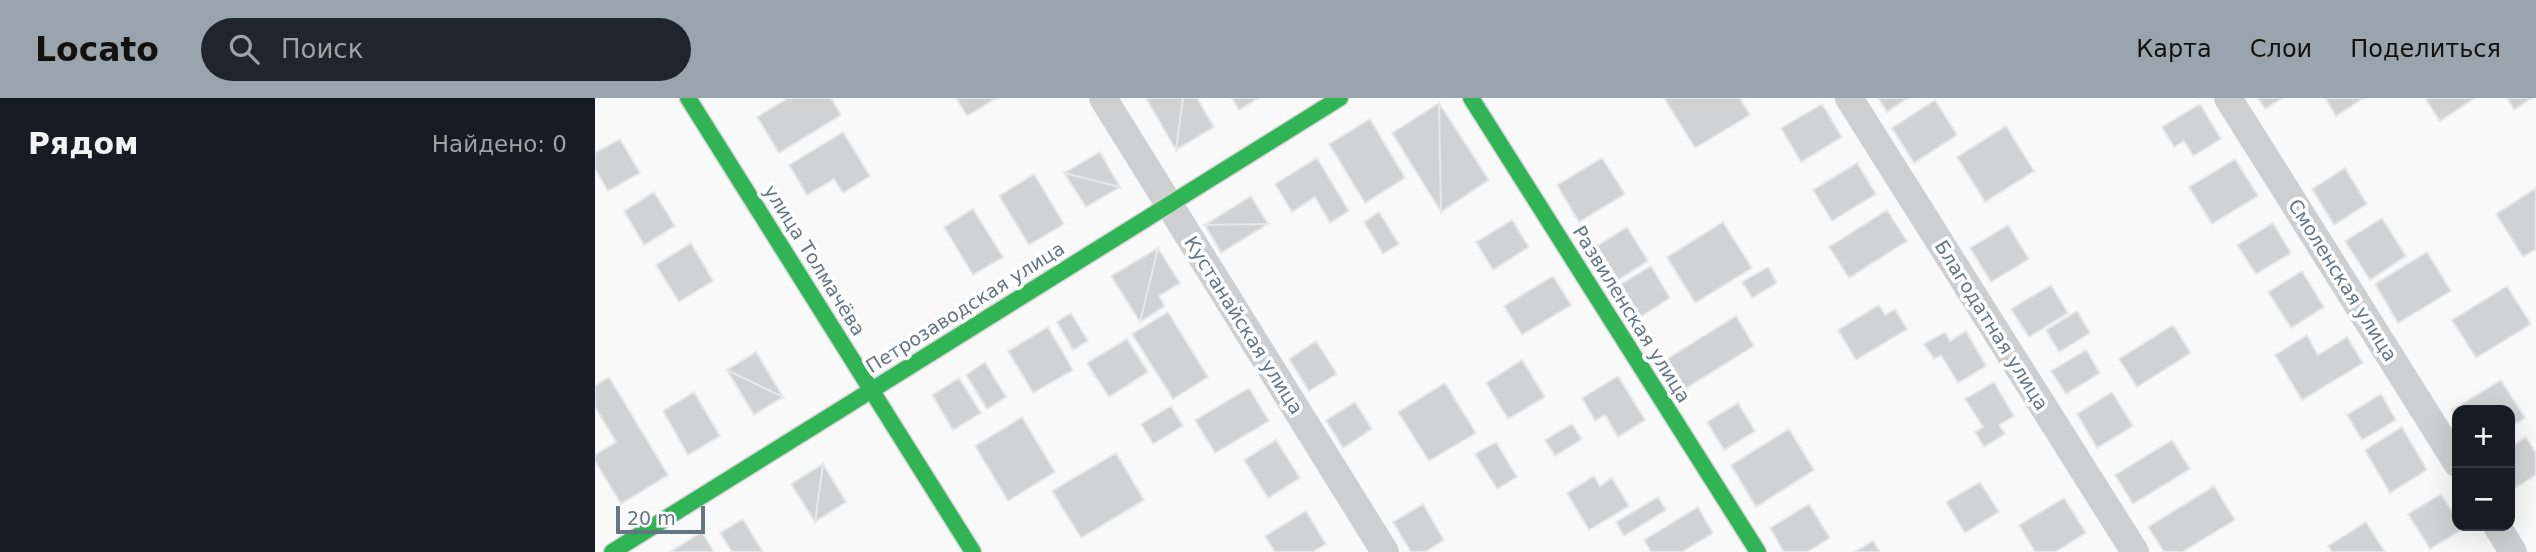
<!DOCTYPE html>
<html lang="ru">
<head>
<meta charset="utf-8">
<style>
	body { margin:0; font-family:"DejaVu Sans",sans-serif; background:#20242c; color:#f1f3f6 }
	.controls { position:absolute; right:21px; bottom:21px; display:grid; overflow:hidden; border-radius:14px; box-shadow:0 7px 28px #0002 }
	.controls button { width:63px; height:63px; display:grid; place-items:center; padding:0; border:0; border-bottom:2px solid #363941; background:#171b24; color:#f1f3f6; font:35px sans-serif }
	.scale { position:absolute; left:21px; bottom:18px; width:89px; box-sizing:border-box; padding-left:7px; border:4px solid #657683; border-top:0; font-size:19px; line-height:24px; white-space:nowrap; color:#657683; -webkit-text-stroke:5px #fff; paint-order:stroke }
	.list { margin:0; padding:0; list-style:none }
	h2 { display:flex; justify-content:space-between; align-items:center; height:91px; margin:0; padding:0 28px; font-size:30px }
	h2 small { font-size:23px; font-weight:400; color:#9ea1a6 }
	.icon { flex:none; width:38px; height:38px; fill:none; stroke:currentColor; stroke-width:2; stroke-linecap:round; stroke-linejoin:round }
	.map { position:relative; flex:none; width:1941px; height:454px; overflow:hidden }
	header { display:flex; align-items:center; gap:42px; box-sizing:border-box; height:98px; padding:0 35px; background:#99a4ac; color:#111 }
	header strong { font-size:33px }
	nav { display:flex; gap:38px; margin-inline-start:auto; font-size:24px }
	.search { width:490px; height:63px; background:#20242c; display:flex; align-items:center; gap:18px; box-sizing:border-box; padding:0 24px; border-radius:38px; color:#9ea1a6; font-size:26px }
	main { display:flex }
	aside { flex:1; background:#171b24 }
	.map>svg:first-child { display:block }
	.building { fill:#d0d2d3; stroke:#e8e8e8; stroke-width:2 }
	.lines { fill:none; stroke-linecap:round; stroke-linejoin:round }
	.fast-casing { stroke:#d5d6d7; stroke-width:19 }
	.street { stroke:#cecfd0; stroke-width:28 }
	.fast { stroke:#30b455; stroke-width:16 }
	.labels { text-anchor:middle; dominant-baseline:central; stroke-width:7; stroke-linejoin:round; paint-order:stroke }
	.street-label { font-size:19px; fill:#657683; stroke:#fff }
</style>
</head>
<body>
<header>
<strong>Locato</strong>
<div class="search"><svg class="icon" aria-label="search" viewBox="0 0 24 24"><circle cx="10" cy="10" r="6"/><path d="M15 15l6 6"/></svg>Поиск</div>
<nav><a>Карта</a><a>Слои</a><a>Поделиться</a></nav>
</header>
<main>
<aside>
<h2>Рядом<small>Найдено: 0</small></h2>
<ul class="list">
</ul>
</aside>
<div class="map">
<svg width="1941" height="454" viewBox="0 0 1941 454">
	<rect width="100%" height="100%" fill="#f9f9f9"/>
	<!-- building -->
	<path class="building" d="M193,0H236L246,17L184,55L162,19Z
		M361,0H402L372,18Z
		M555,0H588L581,52L552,2Z
		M588,0H602L619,29L581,52Z
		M637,0H664L644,12Z
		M1069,0H1145L1155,17L1100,50Z
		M1283,0H1313L1292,14Z
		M1663,0H1688L1670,11Z
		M1730,0H1769L1741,18Z
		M1834,0H1880L1845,23L1831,2Z
		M1912,0H1937L1919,12Z
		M1340,2L1362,37L1319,65L1297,30Z
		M844,5L846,114L797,35Z
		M844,5L894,82L846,114Z
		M1227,6L1247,39L1206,64L1186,30Z
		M1605,6L1626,41L1598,58L1589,43L1579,49L1567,29Z
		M775,21L810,80L770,105L734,46Z
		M1411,28L1439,73L1390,104L1362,59Z
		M248,34L275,78L248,95L239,81L212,97L194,67Z
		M25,41L45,75L13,93L0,71V55Z
		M505,54L525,89L469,75Z
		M722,60L754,113L735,125L720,99L697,114L680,86Z
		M1007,60L1030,96L984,124L962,87Z
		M1640,61L1663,98L1617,126L1594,89Z
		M1262,65L1281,96L1237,123L1218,92Z
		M1750,70L1772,106L1739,127L1717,91Z
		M469,75L525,89L491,109Z
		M439,76L469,126L434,147L404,98Z
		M1941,90V151L1928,159L1901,116Z
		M59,94L80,128L49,147L29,113Z
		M656,98L673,126L610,127Z
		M378,111L408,159L378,177L349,129Z
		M1292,112L1312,143L1254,180L1234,149Z
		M784,114L804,146L788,156L769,124Z
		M1787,120L1811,158L1775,182L1750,143Z
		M917,122L934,149L898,172L881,144Z
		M1128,124L1157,170L1100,205L1072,159Z
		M1678,125L1696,155L1661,176L1642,147Z
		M673,126L626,155L610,127Z
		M1413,127L1434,161L1396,184L1375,150Z
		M1032,129L1053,163L1023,182L1002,148Z
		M96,145L118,183L84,204L61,167Z
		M563,150L585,185L564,198L570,208L545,224Z
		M563,150L545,224L516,178Z
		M1832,154L1856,193L1803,225L1780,186Z
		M1056,168L1075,200L1045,219L1026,186Z
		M1173,169L1182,185L1157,200L1147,184Z
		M1707,173L1729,209L1696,230L1673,194Z
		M958,178L976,207L927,237L909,208Z
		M1456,187L1473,215L1434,239L1416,211Z
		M1912,188L1936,226L1881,260L1857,222Z
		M1284,207L1290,217L1300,211L1312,231L1261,262L1243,232Z
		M1482,213L1495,235L1464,254L1451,232Z
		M573,214L613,279L578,301L537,236Z
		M476,215L493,243L478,252L462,224Z
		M1141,218L1159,248L1088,292L1070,262Z
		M1578,227L1596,255L1542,289L1524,261Z
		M453,229L478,272L438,295L413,253Z
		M1371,233L1391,268L1363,285L1346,257L1339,261L1329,246L1350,234L1355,243Z
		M1712,237L1723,257L1752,239L1768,265L1707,302L1680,257Z
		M532,241L553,274L514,299L492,265Z
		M721,243L742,276L714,293L694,261Z
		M1491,252L1505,275L1471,296L1456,273Z
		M161,254L188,299L132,272Z
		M927,262L950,299L913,321L891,285Z
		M390,264L411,299L392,311L371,277Z
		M132,272L188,299L159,317Z
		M1023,278L1050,322L1023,339L1010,317L1000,323L987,300Z
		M14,279L73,377L26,406L0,363V357L21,344L0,309V288Z
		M364,280L386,315L358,332L337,297Z
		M1906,282L1930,320L1915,329V312H1862V321L1857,312Z
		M1399,284L1419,318L1404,327L1410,336L1389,349L1380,334L1388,329L1370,301Z
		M850,285L881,335L834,363L803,314Z
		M654,290L674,323L620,355L600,322Z
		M99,294L125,338L93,357L68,313Z
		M1517,294L1538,328L1502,350L1482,316Z
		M1786,296L1801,322L1767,342L1752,317Z
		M760,304L777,331L748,350L731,322Z
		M1143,305L1160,333L1129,352L1112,324Z
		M576,308L588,328L558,346L546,326Z
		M427,319L460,374L413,403L380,348Z
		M977,326L987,341L960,358L950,342Z
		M1807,329L1832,372L1795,395L1770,352Z
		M1194,331L1219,372L1161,409L1136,367Z
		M1931,339L1941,355V377L1915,393V349Z
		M681,342L705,380L673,400L649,362Z
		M1577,342L1595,371L1538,406L1520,377Z
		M901,344L922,379L902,391L880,356Z
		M521,355L549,402L486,440L457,393Z
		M228,366L220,424L196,386Z
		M228,366L251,404L220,424Z
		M999,378L1005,388L1017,380L1034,408L994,432L972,395Z
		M1385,384L1404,414L1370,435L1351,404Z
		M1619,388L1640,422L1587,454H1569L1553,429Z
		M1846,396L1862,421V428H1866L1868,431L1835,451L1813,416Z
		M1063,399L1071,412L1029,438L1021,424Z
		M1469,400L1491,435L1460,454H1440L1424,427Z
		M828,406L849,442L830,454H816L798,424Z
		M1214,406L1235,440L1212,454H1189L1175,430Z
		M1103,409L1118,435L1087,454H1056L1049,442Z
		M711,413L731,446L717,454H680L670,438Z
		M148,421L168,454H137L125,435Z
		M1771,424L1790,454H1737L1733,448Z
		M107,434L119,454H75Z
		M1278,443L1285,454H1259Z"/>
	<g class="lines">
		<!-- fast casing -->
		<g class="fast-casing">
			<path id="fast" d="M93,0L378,454
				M876,0L1163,454
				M17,454L745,0"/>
		</g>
		<!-- street -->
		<path class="street" d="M508,0L790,454
			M1254,0L1540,454
			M1633,0L1862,365
			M1902,428L1918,454"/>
		<!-- fast -->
		<use href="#fast" class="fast"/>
	</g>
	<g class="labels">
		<!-- street labels -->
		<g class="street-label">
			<text transform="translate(220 162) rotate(58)">улица Толмачёва</text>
			<text transform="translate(1748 182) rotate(58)">Смоленская улица</text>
			<text transform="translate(370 209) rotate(-32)">Петрозаводская улица</text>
			<text transform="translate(1037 216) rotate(58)">Развиленская улица</text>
			<text transform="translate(649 227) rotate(58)">Кустанайская улица</text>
			<text transform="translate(1397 227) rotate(58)">Благодатная улица</text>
		</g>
	</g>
</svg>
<div class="controls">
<button>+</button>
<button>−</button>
</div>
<div class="scale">20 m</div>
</div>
</main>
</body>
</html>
